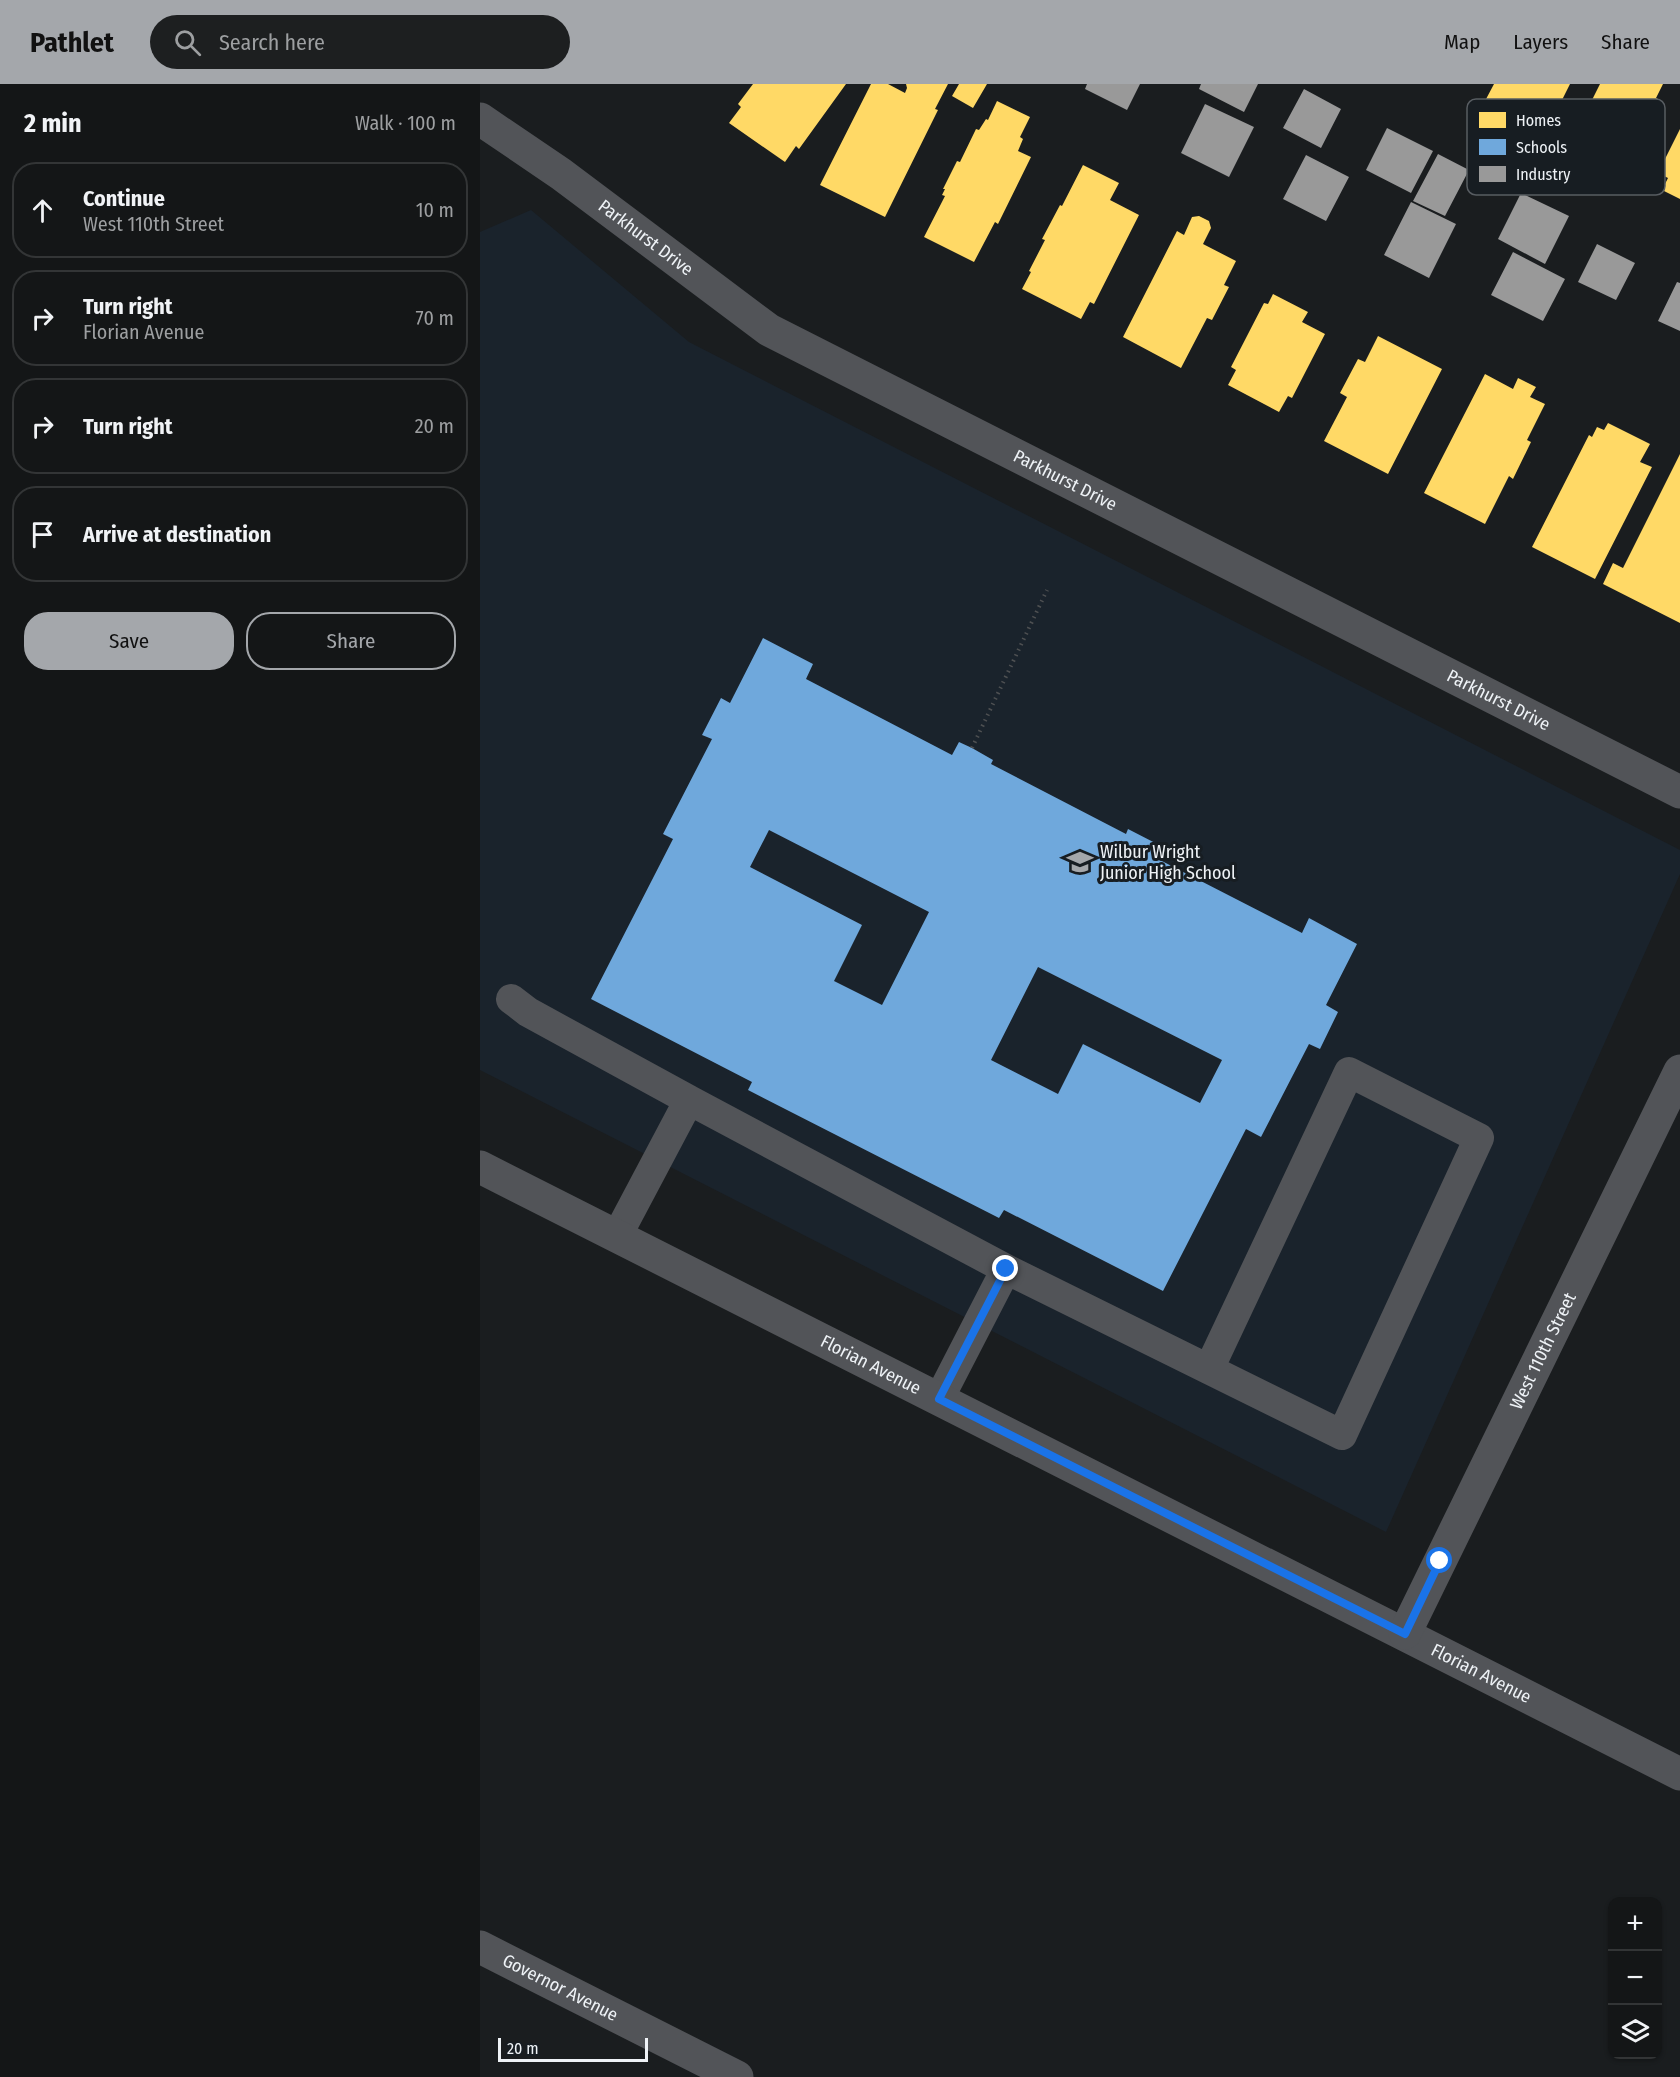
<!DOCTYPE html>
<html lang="en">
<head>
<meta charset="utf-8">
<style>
	body { margin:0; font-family:"Fira Sans Condensed",sans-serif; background:#1d1f20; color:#f1f3f6 }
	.controls { position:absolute; right:18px; bottom:18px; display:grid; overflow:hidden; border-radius:12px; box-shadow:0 2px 4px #0004 }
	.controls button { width:54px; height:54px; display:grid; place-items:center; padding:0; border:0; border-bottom:2px solid #333536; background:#141617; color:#f1f3f6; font:30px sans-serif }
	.scale { position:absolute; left:18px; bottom:15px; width:150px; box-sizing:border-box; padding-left:6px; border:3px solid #eef2f6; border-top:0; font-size:16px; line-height:21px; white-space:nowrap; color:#eef2f6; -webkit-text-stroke:4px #171d22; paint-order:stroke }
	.stop { position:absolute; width:18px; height:18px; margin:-14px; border:4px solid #1a73e8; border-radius:50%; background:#fff }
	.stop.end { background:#1a73e8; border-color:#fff; box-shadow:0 2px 6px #0008 }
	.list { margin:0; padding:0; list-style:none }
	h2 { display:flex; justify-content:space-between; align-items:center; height:78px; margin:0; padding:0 24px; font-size:26px }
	h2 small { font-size:20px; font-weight:400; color:#9d9fa1 }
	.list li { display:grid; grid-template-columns:39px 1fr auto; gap:18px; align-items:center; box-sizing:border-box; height:96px; margin:0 12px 12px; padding:0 12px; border:2px solid #333536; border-radius:24px }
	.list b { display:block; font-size:22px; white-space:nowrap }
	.list p { margin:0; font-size:20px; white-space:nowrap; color:#9d9fa1 }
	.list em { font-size:20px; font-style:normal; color:#9d9fa1 }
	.actions { display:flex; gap:12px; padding:18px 24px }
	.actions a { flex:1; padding:14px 0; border:2px solid #a4a7ab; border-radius:24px; text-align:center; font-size:21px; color:#a4a7ab }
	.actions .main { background:#a4a7ab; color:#111 }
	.icon { flex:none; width:33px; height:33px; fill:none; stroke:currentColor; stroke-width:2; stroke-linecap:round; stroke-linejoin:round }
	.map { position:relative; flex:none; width:1200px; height:1993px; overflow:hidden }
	header { display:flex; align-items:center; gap:36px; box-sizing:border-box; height:84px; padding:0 30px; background:#a4a7ab; color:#111 }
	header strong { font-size:28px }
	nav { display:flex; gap:33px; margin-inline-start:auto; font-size:21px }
	.search { width:420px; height:54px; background:#1d1f20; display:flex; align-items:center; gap:15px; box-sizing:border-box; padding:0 21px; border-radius:33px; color:#9d9fa1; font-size:22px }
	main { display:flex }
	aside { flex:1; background:#141617 }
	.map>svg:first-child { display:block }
	.built { fill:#1a232c }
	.homes { fill:#ffd966 }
	.schools { fill:#6fa8dc; fill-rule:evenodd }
	.industry { fill:#999 }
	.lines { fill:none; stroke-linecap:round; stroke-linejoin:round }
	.path { stroke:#4e5052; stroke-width:4; stroke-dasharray:1.5 4.5; stroke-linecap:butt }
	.service { stroke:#525458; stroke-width:30 }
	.minor { stroke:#525458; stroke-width:33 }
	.route { stroke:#1a73e8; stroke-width:8 }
	.labels { text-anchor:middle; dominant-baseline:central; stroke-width:6; stroke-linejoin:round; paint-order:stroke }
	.street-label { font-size:18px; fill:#eef2f6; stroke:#171d22 }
	.poi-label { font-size:18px; fill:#eef2f6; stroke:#171d22; text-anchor:start }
	.key { fill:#171d22; stroke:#585d62; stroke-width:1.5 }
	.key-label { font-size:16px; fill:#eef2f6 }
</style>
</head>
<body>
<header>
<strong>Pathlet</strong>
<div class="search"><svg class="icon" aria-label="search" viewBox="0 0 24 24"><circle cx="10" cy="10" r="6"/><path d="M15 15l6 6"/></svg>Search here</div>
<nav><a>Map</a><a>Layers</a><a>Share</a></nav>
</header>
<main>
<aside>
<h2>2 min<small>Walk · 100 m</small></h2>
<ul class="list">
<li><svg class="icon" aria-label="ahead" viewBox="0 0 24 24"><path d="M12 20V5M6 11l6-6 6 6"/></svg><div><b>Continue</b><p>West 110th Street</p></div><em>10 m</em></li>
<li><svg class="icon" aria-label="right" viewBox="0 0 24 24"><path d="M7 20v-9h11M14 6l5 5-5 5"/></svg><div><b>Turn right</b><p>Florian Avenue</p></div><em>70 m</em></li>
<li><svg class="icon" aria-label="right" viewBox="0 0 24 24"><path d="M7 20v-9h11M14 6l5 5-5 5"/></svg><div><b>Turn right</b></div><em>20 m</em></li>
<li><svg class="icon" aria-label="arrive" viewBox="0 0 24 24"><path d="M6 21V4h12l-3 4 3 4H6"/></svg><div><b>Arrive at destination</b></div></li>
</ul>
<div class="actions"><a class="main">Save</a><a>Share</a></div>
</aside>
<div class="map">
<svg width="1200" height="1993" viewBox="0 0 1200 1993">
	<rect width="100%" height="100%" fill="#1a1d1f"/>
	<!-- built -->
	<path class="built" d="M51,126L209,258L1200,766V790L906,1448L0,986V148Z"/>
	<!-- homes -->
	<path class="homes" d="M273,0H366L319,65L316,62L305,78L249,39L261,23L258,20Z
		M391,0H408L425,9L427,4L426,0H468L455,25L458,26L405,133L340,101Z
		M479,0H507L493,24L472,12Z
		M1014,0H1090L1063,54L1037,41L1031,52L996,34Z
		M1120,0H1183L1176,14L1178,15L1148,74L1125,62L1120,73L1095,61L1101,51L1096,48Z
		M517,17L550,33L540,53L543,55L538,67L551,73L518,140L515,138L494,178L444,153L465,112L462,111L465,105H463L477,77L480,78L496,45L499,46L506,35L508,36Z
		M1200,45V115L1182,106L1188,94L1178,89Z
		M603,81L639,99L630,116L659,131L614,220L610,218L601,235L542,205L551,188L549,187L565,156L562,155L580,121L582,122Z
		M719,132L729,137L731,144L723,160L756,177L744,201L749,203L732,236L727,234L701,284L643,253L697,147L704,151L712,133Z
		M793,210L828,228L822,238L845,250L812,314L808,312L799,328L748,301L756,286L751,283L784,219L788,220Z
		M898,252L962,285L908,390L844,357L867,313L860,309L878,275L885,278Z
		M1005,290L1033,305L1038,294L1056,303L1050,313L1065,320L1047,356L1051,358L1033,395L1029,392L1005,440L944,409Z
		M1128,339L1170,360L1160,378L1172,383L1115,495L1052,463L1109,351L1112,353L1117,343L1124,346Z
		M1200,370V539L1123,500L1133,479L1143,484Z"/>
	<!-- schools -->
	<path class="schools" d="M283,554L333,580L326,595L472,671L479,658L492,664L513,676L511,680L646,750L648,745L683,763L676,774L822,849L829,834L877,860L846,921L858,928L840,965L829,960L781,1053L766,1045L683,1207L524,1126L519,1134L268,1006L272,998L111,915L193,755L183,750L232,655L222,651L241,614L250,619ZM289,746L449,828L402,921L354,897L382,841L270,783ZM558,883L742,976L720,1019L603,960L578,1010L511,976Z"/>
	<!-- industry -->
	<path class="industry" d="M607,0H660L647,26L605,5Z
		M721,0H778L764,28L719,5Z
		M824,5L861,25L841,64L803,44Z
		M725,20L774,43L749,93L701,69Z
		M907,44L953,67L931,109L886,86Z
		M958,70L989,86L965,132L933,117Z
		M826,71L869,93L846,137L803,115Z
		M1041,109L1089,132L1065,180L1018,155Z
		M931,118L976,140L949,194L904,171Z
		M1117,160L1155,179L1136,216L1098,198Z
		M1033,168L1085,195L1063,237L1011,211Z
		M1197,198L1200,199V247L1178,237Z"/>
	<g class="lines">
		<!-- path -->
		<path class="path" d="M492,664L567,506"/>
		<!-- service -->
		<path class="service" d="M31,915L48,928L209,1016L137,1152
			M209,1016L526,1185L459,1315
			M526,1185L862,1351L999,1054L869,988L729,1285"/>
		<!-- minor -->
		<g class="minor">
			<path id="s1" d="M0,35L81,90L289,246L1200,708"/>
			<path id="s2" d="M0,1083L1200,1690"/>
			<path id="s3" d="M925,1549L1200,987"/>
			<path id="s4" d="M0,1863L257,1993"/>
		</g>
	</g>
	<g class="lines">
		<!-- route -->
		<path class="route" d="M526,1185L459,1315L925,1550L960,1477"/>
	</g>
	<!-- icons -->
	<defs>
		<g id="school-bare" transform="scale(2.07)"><path d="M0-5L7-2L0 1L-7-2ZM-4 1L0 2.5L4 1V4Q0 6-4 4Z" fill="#a4a7ab" stroke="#171d22" stroke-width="2.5" paint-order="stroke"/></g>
	</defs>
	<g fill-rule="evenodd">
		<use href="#school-bare" x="600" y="778"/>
	</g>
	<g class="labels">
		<!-- street labels -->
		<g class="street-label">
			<text stroke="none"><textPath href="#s1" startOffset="204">Parkhurst Drive</textPath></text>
			<text stroke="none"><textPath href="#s1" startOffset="690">Parkhurst Drive</textPath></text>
			<text stroke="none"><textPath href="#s1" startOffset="1176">Parkhurst Drive</textPath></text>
			<text stroke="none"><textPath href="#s3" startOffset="314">West 110th Street</textPath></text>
			<text stroke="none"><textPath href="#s2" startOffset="438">Florian Avenue</textPath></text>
			<text stroke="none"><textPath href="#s2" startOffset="1122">Florian Avenue</textPath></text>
			<text stroke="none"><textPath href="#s4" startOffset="90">Governor Avenue</textPath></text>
		</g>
		<!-- poi labels -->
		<g class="poi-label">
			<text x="620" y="768">Wilbur Wright<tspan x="620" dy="21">Junior High School</tspan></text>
		</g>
	</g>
	<!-- legend -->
	<rect x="987" y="15" width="198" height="96" rx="9" class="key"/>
	<rect x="999" y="28" width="27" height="16" fill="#ffd966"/>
	<rect x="999" y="55" width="27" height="16" fill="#6fa8dc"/>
	<rect x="999" y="82" width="27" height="16" fill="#999"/>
	<g class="key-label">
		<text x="1036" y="42">Homes</text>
		<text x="1036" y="69">Schools</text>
		<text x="1036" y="96">Industry</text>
	</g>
</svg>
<div class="controls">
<button>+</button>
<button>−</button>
<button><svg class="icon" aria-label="layers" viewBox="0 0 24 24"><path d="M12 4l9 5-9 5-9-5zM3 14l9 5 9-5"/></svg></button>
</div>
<div class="scale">20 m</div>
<div class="stop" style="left:960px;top:1477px"></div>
<div class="stop end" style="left:526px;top:1185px"></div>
</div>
</main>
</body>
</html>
